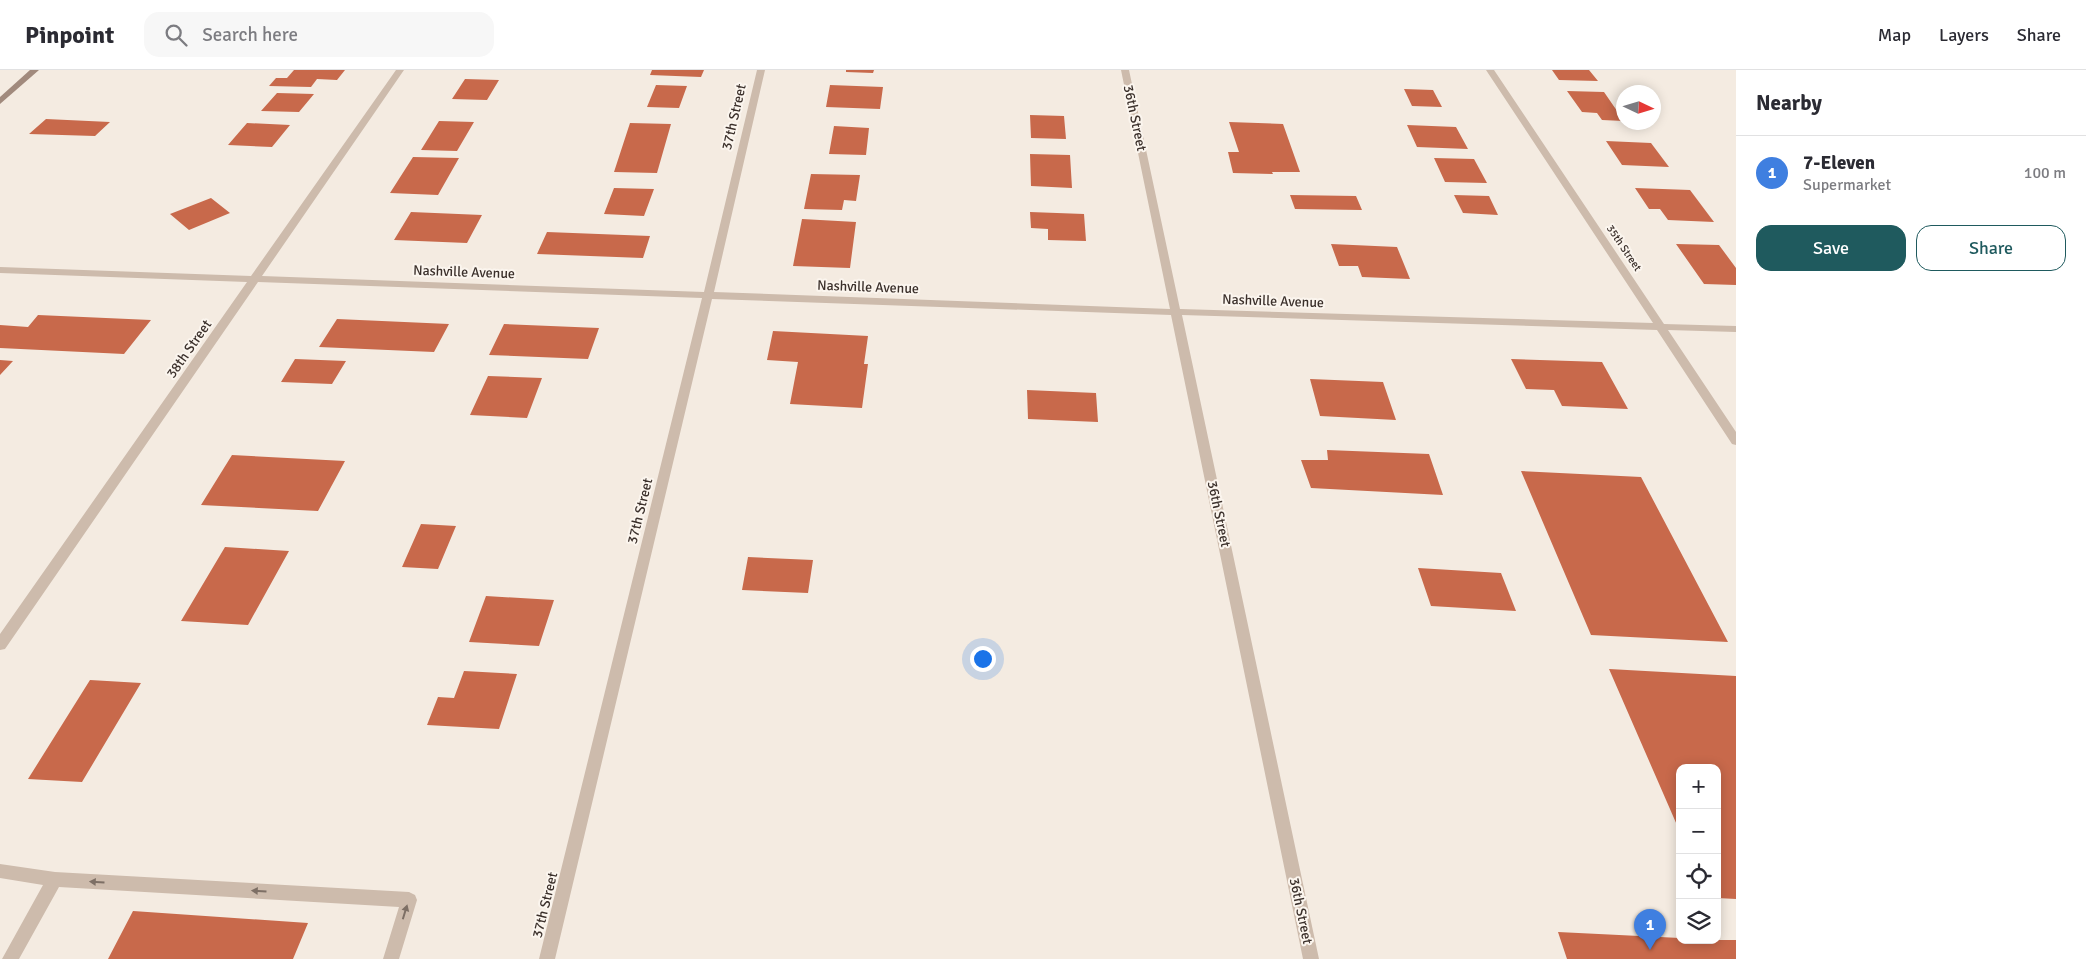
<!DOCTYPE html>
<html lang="en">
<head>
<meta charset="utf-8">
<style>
	body { margin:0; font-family:Signika,sans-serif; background:#f7f7f7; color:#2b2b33 }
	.controls { position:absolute; right:15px; bottom:15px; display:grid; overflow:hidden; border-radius:10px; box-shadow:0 2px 12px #0003 }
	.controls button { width:45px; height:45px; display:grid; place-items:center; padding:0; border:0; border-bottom:1px solid #e1e1e2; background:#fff; color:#2b2b33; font:25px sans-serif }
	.compass { position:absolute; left:1616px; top:15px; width:45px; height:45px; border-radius:50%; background:#fff; box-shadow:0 2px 12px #0003; rotate:94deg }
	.you { position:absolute; left:982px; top:588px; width:18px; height:18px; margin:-12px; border:4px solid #fff; border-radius:50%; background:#1a73e8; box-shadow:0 0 0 8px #1a73e833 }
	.badge { display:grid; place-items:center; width:32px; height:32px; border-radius:50%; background:#1f5a5e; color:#fff; font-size:16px; font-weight:700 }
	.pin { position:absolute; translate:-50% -41px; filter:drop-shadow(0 1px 2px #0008) }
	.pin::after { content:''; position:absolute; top:26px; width:18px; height:15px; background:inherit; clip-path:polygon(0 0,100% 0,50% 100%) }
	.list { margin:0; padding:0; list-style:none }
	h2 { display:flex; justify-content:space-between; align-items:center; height:65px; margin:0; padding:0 20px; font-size:21px }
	h2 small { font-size:16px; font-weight:400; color:#7c7c81 }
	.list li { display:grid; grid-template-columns:32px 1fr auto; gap:15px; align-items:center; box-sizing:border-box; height:75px; padding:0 20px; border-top:1px solid #e1e1e2 }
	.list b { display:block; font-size:19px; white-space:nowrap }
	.list p { margin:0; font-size:16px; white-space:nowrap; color:#7c7c81 }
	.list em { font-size:16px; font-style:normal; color:#7c7c81 }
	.actions { display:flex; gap:10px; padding:15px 20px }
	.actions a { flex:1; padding:11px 0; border:1px solid #1f5a5e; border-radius:15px; text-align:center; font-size:18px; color:#1f5a5e }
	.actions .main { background:#1f5a5e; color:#fff }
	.icon { flex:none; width:28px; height:28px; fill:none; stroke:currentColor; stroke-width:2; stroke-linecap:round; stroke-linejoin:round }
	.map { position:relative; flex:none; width:1736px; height:889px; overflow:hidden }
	header { display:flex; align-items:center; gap:30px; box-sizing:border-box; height:70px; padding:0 25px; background:#fff; border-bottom:1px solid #e1e1e2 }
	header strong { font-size:24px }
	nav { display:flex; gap:28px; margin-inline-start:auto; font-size:18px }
	.search { width:350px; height:45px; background:#f7f7f7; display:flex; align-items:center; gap:12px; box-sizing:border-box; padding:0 18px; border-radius:15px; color:#7c7c81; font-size:19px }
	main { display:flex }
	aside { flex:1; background:#fff }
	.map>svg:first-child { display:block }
	.building { fill:#c8694b }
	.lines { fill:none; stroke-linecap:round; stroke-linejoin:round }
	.lane { fill:#cdbbac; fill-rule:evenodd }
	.street { fill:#cdbbac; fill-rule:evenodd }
	.secondary { fill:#a18a7d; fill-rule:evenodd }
	.oneway { fill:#7d6f65 }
	.labels { text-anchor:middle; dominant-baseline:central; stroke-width:4; stroke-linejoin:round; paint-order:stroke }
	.far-street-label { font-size:11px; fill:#3b302b; stroke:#fbf5ee }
	.street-label { font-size:14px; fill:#3b302b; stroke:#fbf5ee }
</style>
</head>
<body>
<header>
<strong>Pinpoint</strong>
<div class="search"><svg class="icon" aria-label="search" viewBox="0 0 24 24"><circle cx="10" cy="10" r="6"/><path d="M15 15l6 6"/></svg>Search here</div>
<nav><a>Map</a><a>Layers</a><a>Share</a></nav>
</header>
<main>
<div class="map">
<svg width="1736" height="889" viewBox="0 0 1736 889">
	<rect width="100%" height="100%" fill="#f4ebe1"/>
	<!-- building -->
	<path class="building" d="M294,0H345L337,10L317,9L311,17L269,16L276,8H287Z
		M652,0H704L701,7L650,5Z
		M846,0H874L873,3L846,2Z
		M1552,0H1589L1598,11L1559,10Z
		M465,9L499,10L487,30L452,29Z
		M656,15L687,16L679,38L647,37Z
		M830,15L883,17L880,39L826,37Z
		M1404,19L1433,20L1442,37L1412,36Z
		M1567,21L1604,22L1624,51L1602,50L1597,43L1582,42Z
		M277,23L314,24L299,42L261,41Z
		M1030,45L1064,46L1066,69L1031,68Z
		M46,49L110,52L95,66L29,64Z
		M439,51L474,52L457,81L421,80Z
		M1229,52L1283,54L1300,102H1272L1273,104L1233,103L1228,82H1239Z
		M247,53L290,55L272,77L228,75Z
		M630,53L671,54L657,103L614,102Z
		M1407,55L1456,57L1468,79L1417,77Z
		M834,56L869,58L866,85L829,84Z
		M1606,71L1651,73L1669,97L1622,95Z
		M1030,84L1070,85L1072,118L1031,116Z
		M413,87L459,88L438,125L390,123Z
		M1434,88L1474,89L1487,113L1445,112Z
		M811,104L860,105L856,131L844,130L842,140L804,139Z
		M614,118L654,119L644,146L604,144Z
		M1635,118L1690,120L1714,152L1668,150L1660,139H1649Z
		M1290,125L1356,126L1362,140L1295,139Z
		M1454,125L1489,126L1498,145L1463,143Z
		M211,128L230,143L189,160L170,144Z
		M411,142L482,145L467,173L394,170Z
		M1030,142L1084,144L1086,171L1048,170V159L1031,158Z
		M802,149L856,152L850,198L793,196Z
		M547,162L650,166L643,188L537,184Z
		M1331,174L1397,177L1410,209L1362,207L1358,196H1339Z
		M1676,174L1719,175L1736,198V215L1704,214Z
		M38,245L151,250L124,284L0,278V255L28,257Z
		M337,249L449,254L434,282L319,277Z
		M504,254L599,258L588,289L489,285Z
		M773,261L868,266L864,294H868L862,338L790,334L798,292L767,290Z
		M295,289L346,291L332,314L281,312Z
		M1511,289L1602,292L1628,339L1562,336L1554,320L1526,319Z
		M0,290L13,291L0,305Z
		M488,306L542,308L527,348L470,345Z
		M1310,309L1383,312L1396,350L1320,346Z
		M1027,320L1096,323L1098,352L1028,349Z
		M1327,380L1429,384L1443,425L1311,418L1301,390H1328Z
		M232,385L345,391L318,441L201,435Z
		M1521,401L1641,407L1728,572L1591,565Z
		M421,454L456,456L438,499L402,497Z
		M225,477L289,481L248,555L181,551Z
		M748,487L813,490L808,523L742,520Z
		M1418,498L1501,503L1516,541L1431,536Z
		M486,526L554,530L539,576L469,572Z
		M1609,599L1736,606V829L1717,828V698H1680V762Z
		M464,601L517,604L499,659L427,655L438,627L454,628Z
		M90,610L141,613L82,712L28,709Z
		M133,841L308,853L293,889H108Z
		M1558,862L1680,868V870H1736V889H1567Z"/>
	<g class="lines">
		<!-- lane -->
		<path class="lane" d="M0,794L55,802L409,822L415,825L417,830L399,889H383L399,837L59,817L19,889H2L43,815L0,808Z"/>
		<!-- street -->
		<path class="street" d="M396,0H404L262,206L704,222L757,0H765L714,222L1170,239L1121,0H1129L1180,239L1653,253L1486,0H1494L1664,254L1736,256V262L1668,260L1736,362V375L1732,374L1657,260L1182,245L1319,889H1303L1171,245L712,229L555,889H539L702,228L258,212L5,579L0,580V564L247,212L0,203V197L251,206Z"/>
		<!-- secondary -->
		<path class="secondary" d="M30,0H39L0,34V27Z"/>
	</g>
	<!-- one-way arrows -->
	<defs><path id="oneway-solid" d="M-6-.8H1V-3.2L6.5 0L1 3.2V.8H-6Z" transform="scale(1.25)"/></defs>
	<g class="oneway">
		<use href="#oneway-solid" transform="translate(97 812) rotate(-177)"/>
		<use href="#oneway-solid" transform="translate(259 821) rotate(-177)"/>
		<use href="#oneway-solid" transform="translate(405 842) rotate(-73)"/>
	</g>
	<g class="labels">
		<!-- far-street labels -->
		<g class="far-street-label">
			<text transform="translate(1624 178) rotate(56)">35th Street</text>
		</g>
		<!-- street labels -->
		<g class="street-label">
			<text transform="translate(734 47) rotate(-77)">37th Street</text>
			<text transform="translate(1135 48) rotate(78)">36th Street</text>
			<text transform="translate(464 202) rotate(2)">Nashville Avenue</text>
			<text transform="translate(868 217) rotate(2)">Nashville Avenue</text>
			<text transform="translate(1273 231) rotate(2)">Nashville Avenue</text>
			<text transform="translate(189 279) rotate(-55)">38th Street</text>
			<text transform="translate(640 441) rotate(-76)">37th Street</text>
			<text transform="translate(1219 444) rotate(78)">36th Street</text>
			<text transform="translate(545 835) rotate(-76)">37th Street</text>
			<text transform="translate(1301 841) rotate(78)">36th Street</text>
		</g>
	</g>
</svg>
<div class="controls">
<button>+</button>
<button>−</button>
<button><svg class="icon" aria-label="locate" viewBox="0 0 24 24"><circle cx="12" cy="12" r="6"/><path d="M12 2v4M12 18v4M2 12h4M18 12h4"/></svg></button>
<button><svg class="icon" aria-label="layers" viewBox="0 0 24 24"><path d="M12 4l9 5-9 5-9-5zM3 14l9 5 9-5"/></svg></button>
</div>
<svg class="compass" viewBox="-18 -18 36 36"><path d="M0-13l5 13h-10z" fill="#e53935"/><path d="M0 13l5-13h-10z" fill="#7c7c81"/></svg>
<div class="you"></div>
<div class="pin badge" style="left:1650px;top:880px;background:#3f7fe0">1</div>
</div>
<aside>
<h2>Nearby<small></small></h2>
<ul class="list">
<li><span class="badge" style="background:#3f7fe0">1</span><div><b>7-Eleven</b><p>Supermarket</p></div><em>100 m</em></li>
</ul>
<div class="actions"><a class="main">Save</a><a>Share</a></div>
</aside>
</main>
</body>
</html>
